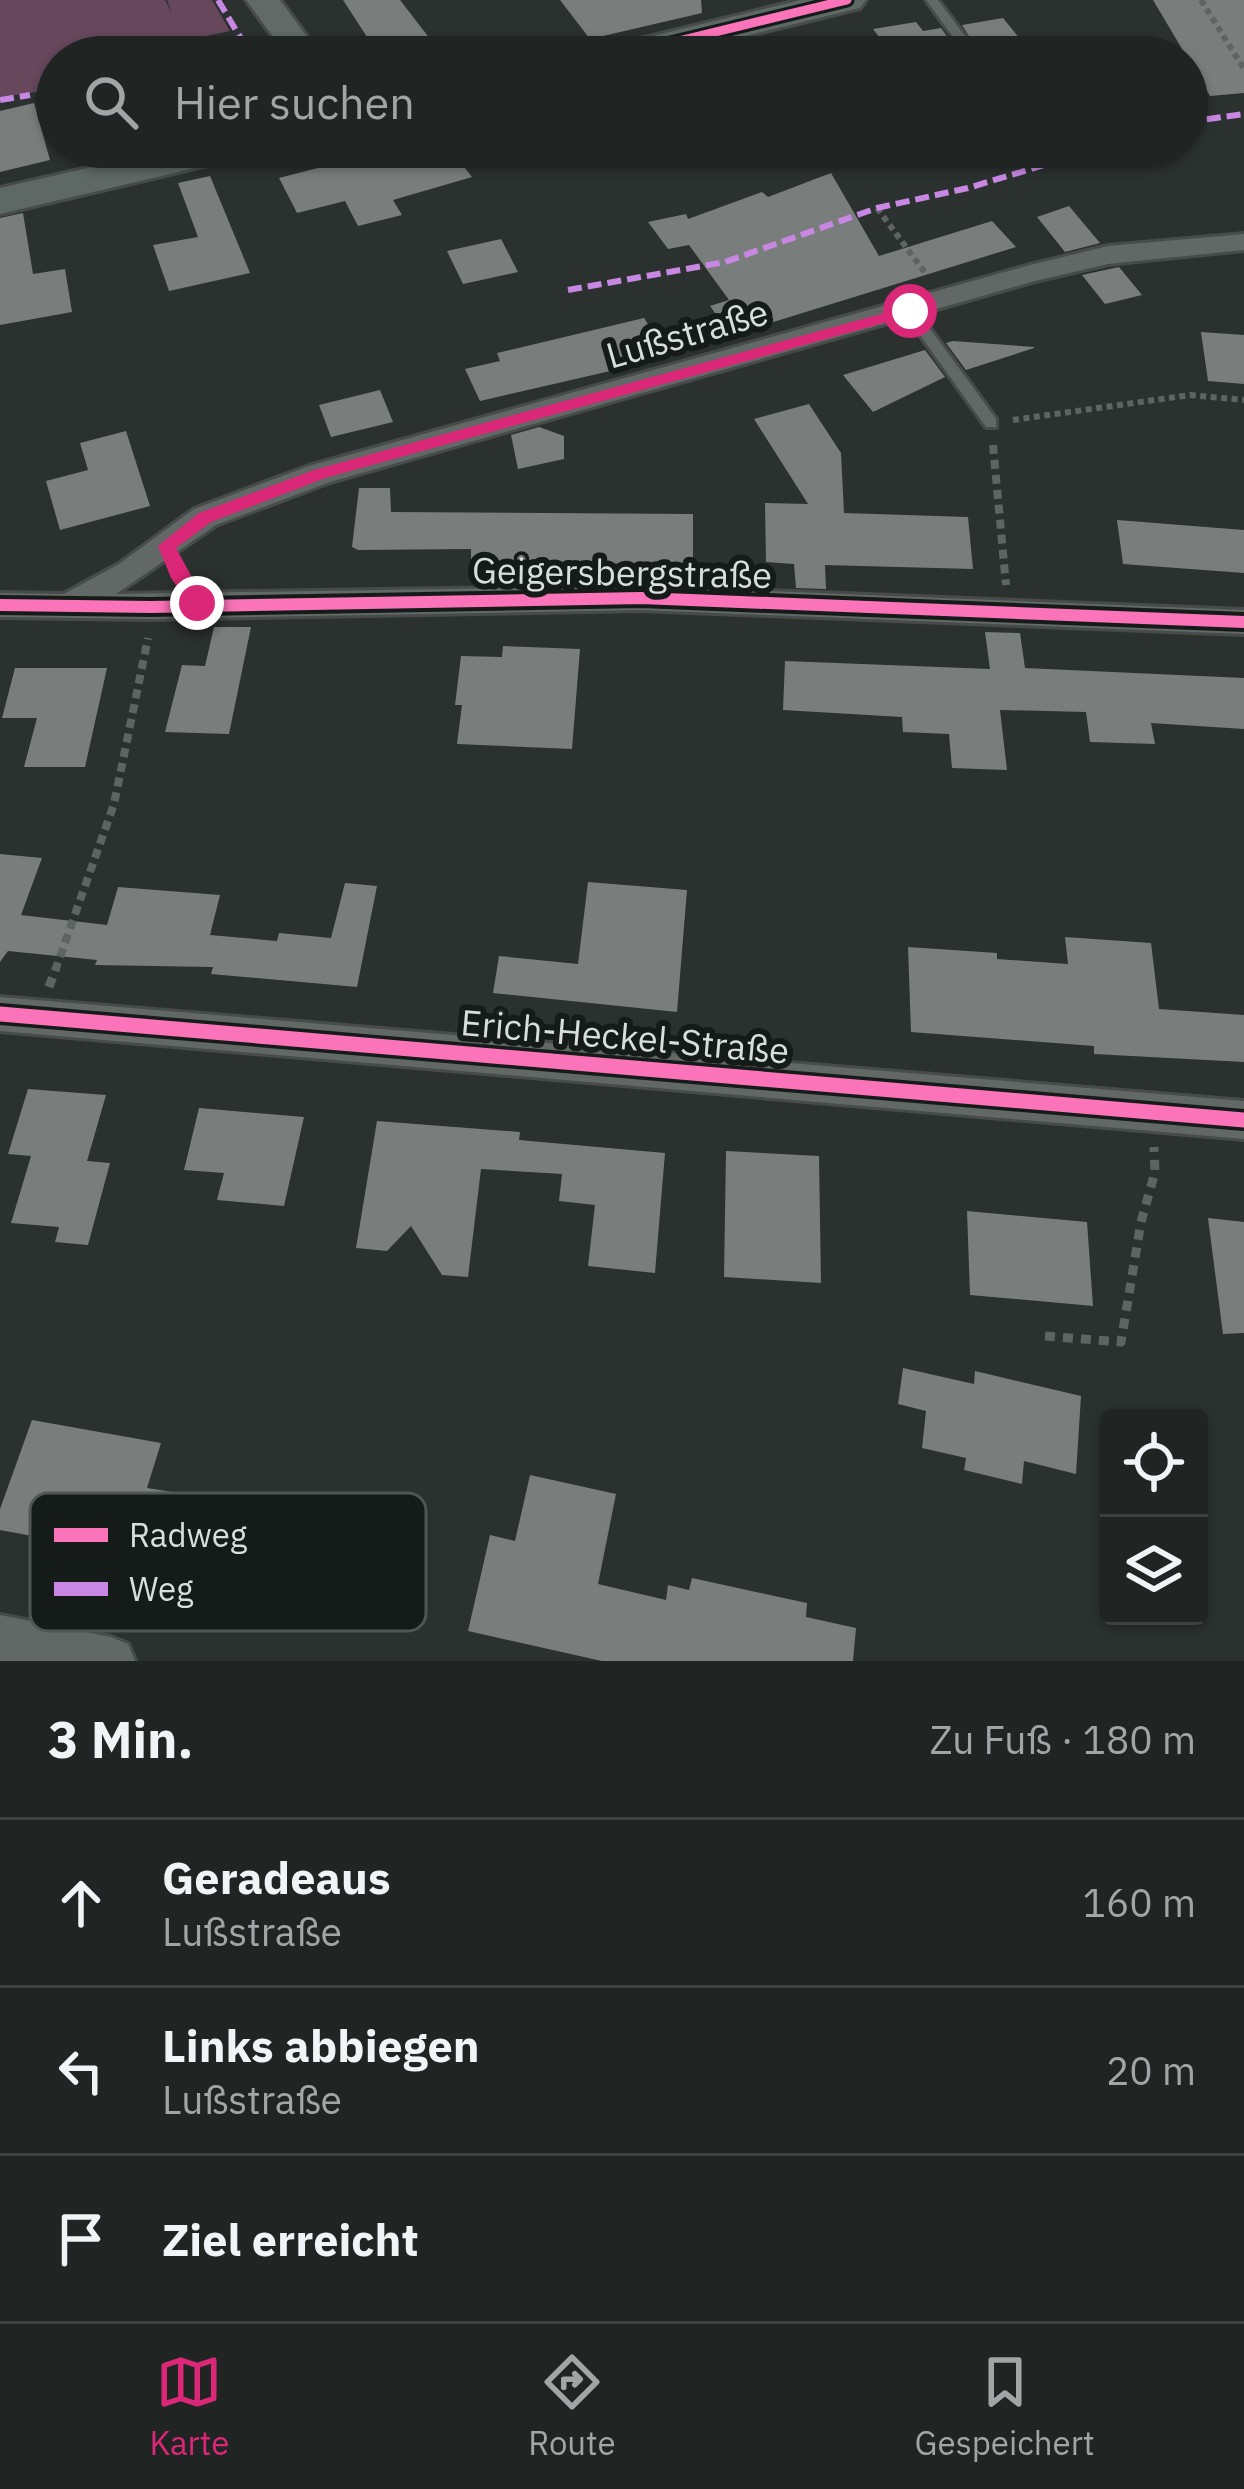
<!DOCTYPE html>
<html lang="de">
<head>
<meta charset="utf-8">
<style>
	body { margin:0; font-family:"IBM Plex Sans",sans-serif; background:#2d3130; color:#f1f3f6 }
	.controls { position:absolute; right:36px; bottom:36px; display:grid; overflow:hidden; border-radius:12px; box-shadow:0 3px 9px #0004 }
	.controls button { width:108px; height:108px; display:grid; place-items:center; padding:0; border:0; border-bottom:3px solid #3d4241; background:#202523; color:#f1f3f6; font:60px sans-serif }
	.stop { position:absolute; width:36px; height:36px; margin:-27px; border:9px solid #db2777; border-radius:50%; background:#fff }
	.stop.end { background:#db2777; border-color:#fff; box-shadow:0 3px 12px #0008 }
	.list { margin:0; padding:0; list-style:none }
	h2 { display:flex; justify-content:space-between; align-items:center; height:156px; margin:0; padding:0 48px; font-size:51px }
	h2 small { font-size:39px; font-weight:400; color:#a2a5a6 }
	.list li { display:grid; grid-template-columns:78px 1fr auto; gap:36px; align-items:center; box-sizing:border-box; height:168px; padding:0 48px; border-top:3px solid #3d4241 }
	.list b { display:block; font-size:45px; white-space:nowrap }
	.list p { margin:0; font-size:39px; white-space:nowrap; color:#a2a5a6 }
	.list em { font-size:39px; font-style:normal; color:#a2a5a6 }
	.icon { flex:none; width:66px; height:66px; fill:none; stroke:currentColor; stroke-width:2; stroke-linecap:round; stroke-linejoin:round }
	.map { position:relative; flex:none; width:1244px; height:1661px; overflow:hidden }
	.search { position:absolute; background:#202523; box-shadow:0 3px 9px #0004; left:36px; right:36px; top:36px; height:132px; display:flex; align-items:center; gap:30px; box-sizing:border-box; padding:0 42px; border-radius:66px; color:#a2a5a6; font-size:45px }
	.sheet { height:660px; background:#202523 }
	nav { display:flex; justify-content:space-around; align-items:center; box-sizing:border-box; height:168px; border-top:3px solid #3d4241; background:#202523; font-size:33px; color:#a2a5a6 }
	nav a { display:grid; justify-items:center; gap:6px }
	nav .on { color:#db2777 }
	.map>svg:first-child { display:block }
	.green { fill:#66475c }
	.building { fill:#797e7c }
	.lines { fill:none; stroke-linecap:round; stroke-linejoin:round }
	.service-casing { stroke:#474c4b; stroke-width:6 }
	.minor-casing { stroke:#474c4b; stroke-width:6 }
	.secondary-casing { stroke:#474c4b; stroke-width:6 }
	.primary-casing { stroke:#474c4b; stroke-width:6 }
	.path-far2 { stroke:#5d6461; stroke-width:6; stroke-dasharray:6 4.5; stroke-linecap:butt }
	.path-far1 { stroke:#5d6461; stroke-width:8; stroke-dasharray:9 6; stroke-linecap:butt }
	.path { stroke:#5d6461; stroke-width:9; stroke-dasharray:10 8; stroke-linecap:butt }
	.service { fill:#616865; fill-rule:evenodd }
	.minor { fill:#616865; fill-rule:evenodd }
	.secondary { fill:#616a66; fill-rule:evenodd }
	.primary { fill:#5e6865; fill-rule:evenodd }
	.quiet { stroke:#c787e3; stroke-width:6; stroke-dasharray:14 6; stroke-linecap:butt }
	.cycleway-far2-casing { stroke:#151b19; stroke-width:15 }
	.cycleway-far1-casing { stroke:#151b19; stroke-width:20 }
	.cycleway-casing { stroke:#151b19; stroke-width:22 }
	.cycleway-far2 { stroke:#fb73b8; stroke-width:9 }
	.cycleway-far1 { stroke:#fb73b8; stroke-width:12 }
	.cycleway { stroke:#fb73b8; stroke-width:15 }
	.route { fill:#db2777 }
	.labels { text-anchor:middle; dominant-baseline:central; stroke-width:12; stroke-linejoin:round; paint-order:stroke }
	.street-label { font-size:36px; fill:#d7dfdc; stroke:#151b19 }
	.key { fill:#151b19; stroke:#4f5654; stroke-width:3 }
	.key-label { font-size:33px; fill:#d7dfdc }
</style>
</head>
<body>
<div class="map">
<svg width="1244" height="1661" viewBox="0 0 1244 1661">
	<rect width="100%" height="100%" fill="#2b312f"/>
	<!-- green -->
	<path class="green" d="M0,0H165L172,13L167,0H212L230,31L140,50L142,57H57V89L0,97Z"/>
	<!-- building -->
	<path class="building" d="M343,0H400L444,57H380Z
		M560,0H701L702,13L590,39Z
		M1153,0H1244V93L1210,96Z
		M1003,18L1028,49L982,57L962,25Z
		M916,22L923,31L941,28L962,57H877L875,39L880,38L873,29Z
		M34,103L50,160L0,172V111Z
		M399,147H449L472,177L393,200L402,215L358,226L345,201L297,213L279,178Z
		M831,173L879,256L992,221L1016,247L731,335L710,306L729,300L689,245L668,249L648,222L686,214L688,219L762,192L768,197Z
		M210,176L250,273L169,291L153,245L198,237L178,183Z
		M1069,206L1100,243L1065,252L1037,217Z
		M23,213L33,274L65,269L72,312L0,325V218Z
		M501,239L518,272L463,284L447,251Z
		M1119,267L1142,295L1105,304L1082,275Z
		M644,318L665,351L616,364L619,369L480,401L465,369L500,361L497,353Z
		M1201,332L1244,335V384L1208,381Z
		M953,341L1034,347V348L966,370L946,343Z
		M925,350L945,377L873,412L843,375Z
		M380,390L393,422L331,437L319,405Z
		M809,404L841,453L844,513L968,517L973,569L825,565L826,589L796,588L794,564L766,562L765,503L808,504L754,419Z
		M539,427L564,436V459L518,469L511,435Z
		M126,431L150,506L60,530L46,481L88,470L80,443Z
		M359,488H390L391,512L693,514V564L471,563V549L358,550L352,547Z
		M1117,520L1244,530V573L1123,564Z
		M214,627H251L229,734L165,732L182,665L205,666Z
		M985,632L1020,633L1025,668L1244,678V729L1151,723L1155,744L1090,742L1086,712L1000,710L1007,770L952,768L949,734L903,732L902,717L783,710L785,661L990,669Z
		M503,646L580,649L572,749L457,744L462,705H455L461,656L502,657Z
		M15,668H107L85,767H24L37,718H2Z
		M0,854L42,858L21,915L107,925L118,887L220,895L210,935L277,941L279,933L331,938L345,883L377,886L357,987L211,974L213,967L95,965L97,960L8,951L0,962Z
		M588,882L687,890L677,1012L493,993L499,956L578,964Z
		M1065,937L1151,943L1159,1009L1244,1015V1062L1094,1054V1046L911,1032L908,947L997,953V959L1068,964Z
		M28,1089L106,1095L87,1161L110,1163L88,1245L55,1242L59,1227L11,1223L31,1156L8,1154Z
		M199,1108L304,1117L284,1206L217,1200L224,1173L184,1170Z
		M377,1121L520,1132L519,1140L665,1153L655,1273L588,1266L595,1205L559,1201L562,1174L481,1169L468,1277L442,1275L411,1226L387,1251L356,1248Z
		M726,1151L819,1156L821,1283L724,1277Z
		M967,1211L1087,1222L1093,1306L970,1295Z
		M1208,1218L1244,1222V1333L1223,1334Z
		M903,1368L974,1384L975,1371L1081,1396L1076,1474L1024,1461L1022,1484L964,1470L966,1458L922,1448L926,1411L898,1404Z
		M32,1420L161,1443L147,1488L185,1494L168,1553L116,1543L114,1551L0,1530V1509Z
		M530,1475L616,1494L598,1584L666,1600L668,1585L689,1590L692,1578L807,1603L806,1617L856,1628L853,1661H602L468,1631L490,1535L515,1541Z"/>
	<g class="lines">
		<!-- service casing -->
		<g class="service-casing">
			<path id="service" d="M926,0H938L977,52L978,57H968Z
				M910,306L915,308L996,419V427H986L905,314L903,311Z"/>
		</g>
		<!-- minor casing -->
		<g class="minor-casing">
			<path id="minor" d="M1244,234V250L1108,264L1035,281L330,482L216,525L116,594L641,586L1244,610V634L641,610L151,619L0,617V593L64,594L119,564L194,509L309,466L1030,265L1108,246Z
				M0,997L1244,1101V1139L0,1031Z
				M0,1615L111,1637L128,1644L135,1661H0Z"/>
		</g>
		<!-- secondary casing -->
		<g class="secondary-casing">
			<path id="secondary" d="M246,0H280L322,57H288Z"/>
		</g>
		<!-- primary casing -->
		<g class="primary-casing">
			<path id="primary" d="M801,0H866L860,8L660,57H594L599,49Z
				M179,147H252L246,156L0,214V188Z"/>
		</g>
		<!-- path-far2 -->
		<path class="path-far2" d="M1201,0L1244,69
			M877,208L926,274
			M1013,420L1190,395L1244,400"/>
		<!-- path-far1 -->
		<path class="path-far1" d="M993,445L1006,585
			M55,971L114,804L148,638"/>
		<!-- path -->
		<path class="path" d="M49,987L56,968
			M1045,1336L1121,1342L1141,1222L1155,1172L1154,1147"/>
		<!-- service -->
		<use href="#service" class="service"/>
		<!-- minor -->
		<use href="#minor" class="minor"/>
		<!-- secondary -->
		<use href="#secondary" class="secondary"/>
		<!-- primary -->
		<use href="#primary" class="primary"/>
		<!-- quiet -->
		<path class="quiet" d="M218,0L252,57
			M0,100L30,95
			M1187,122L1244,114
			M568,290L725,262L877,208L968,188L1104,147"/>
		<!-- cycleway-far2 casing -->
		<g class="cycleway-far2-casing">
			<path id="cycleway-far2" d="M613,57L847,0"/>
		</g>
		<!-- cycleway-far1 casing -->
		<g class="cycleway-far1-casing">
			<path id="cycleway-far1" d="M0,605L151,607L641,598L1244,622"/>
		</g>
		<!-- cycleway casing -->
		<g class="cycleway-casing">
			<path id="cycleway" d="M0,1014L1244,1120"/>
		</g>
		<!-- cycleway-far2 -->
		<use href="#cycleway-far2" class="cycleway-far2"/>
		<!-- cycleway-far1 -->
		<use href="#cycleway-far1" class="cycleway-far1"/>
		<!-- cycleway -->
		<use href="#cycleway" class="cycleway"/>
	</g>
	<!-- route -->
	<path class="route" d="M910,306L916,307V314L325,478L211,522L176,548L206,603L203,607H191L171,578L158,546L199,513L314,470Z"/>
	<g class="labels">
		<!-- street labels -->
		<g class="street-label">
			<text transform="translate(687 333) rotate(-16)">Lußstraße</text>
			<text transform="translate(622 572) rotate(1)">Geigersbergstraße</text>
			<text transform="translate(625 1036) rotate(5)">Erich-Heckel-Straße</text>
		</g>
	</g>
	<!-- legend -->
	<rect x="30" y="1493" width="396" height="138" rx="18" class="key"/>
	<rect x="54" y="1528" width="54" height="14" fill="#fb73b8"/>
	<rect x="54" y="1582" width="54" height="14" fill="#c787e3"/>
	<g class="key-label">
		<text x="129" y="1547">Radweg</text>
		<text x="129" y="1601">Weg</text>
	</g>
</svg>
<div class="controls">
<button><svg class="icon" aria-label="locate" viewBox="0 0 24 24"><circle cx="12" cy="12" r="6"/><path d="M12 2v4M12 18v4M2 12h4M18 12h4"/></svg></button>
<button><svg class="icon" aria-label="layers" viewBox="0 0 24 24"><path d="M12 4l9 5-9 5-9-5zM3 14l9 5 9-5"/></svg></button>
</div>
<div class="stop" style="left:910px;top:311px"></div>
<div class="stop end" style="left:197px;top:603px"></div>
<div class="search"><svg class="icon" aria-label="search" viewBox="0 0 24 24"><circle cx="10" cy="10" r="6"/><path d="M15 15l6 6"/></svg>Hier suchen</div>
</div>
<section class="sheet">
<h2>3 Min.<small>Zu Fuß · 180 m</small></h2>
<ul class="list">
<li><svg class="icon" aria-label="ahead" viewBox="0 0 24 24"><path d="M12 20V5M6 11l6-6 6 6"/></svg><div><b>Geradeaus</b><p>Lußstraße</p></div><em>160 m</em></li>
<li><svg class="icon" aria-label="left" viewBox="0 0 24 24"><path d="M17 20v-9H6M10 6l-5 5 5 5"/></svg><div><b>Links abbiegen</b><p>Lußstraße</p></div><em>20 m</em></li>
<li><svg class="icon" aria-label="arrive" viewBox="0 0 24 24"><path d="M6 21V4h12l-3 4 3 4H6"/></svg><div><b>Ziel erreicht</b></div></li>
</ul>
</section>
<nav>
<a class="on"><svg class="icon" aria-label="map" viewBox="0 0 24 24"><path d="M3 6l6-2 6 2 6-2v14l-6 2-6-2-6 2zM9 4v14M15 6v14"/></svg>Karte</a>
<a><svg class="icon" aria-label="directions" viewBox="0 0 24 24"><path d="M12 3l9 9-9 9-9-9zM9 14v-3h6M13 9l2 2-2 2"/></svg>Route</a>
<a><svg class="icon" aria-label="saved" viewBox="0 0 24 24"><path d="M7 4h10v16l-5-4-5 4z"/></svg>Gespeichert</a>
</nav>
</body>
</html>
